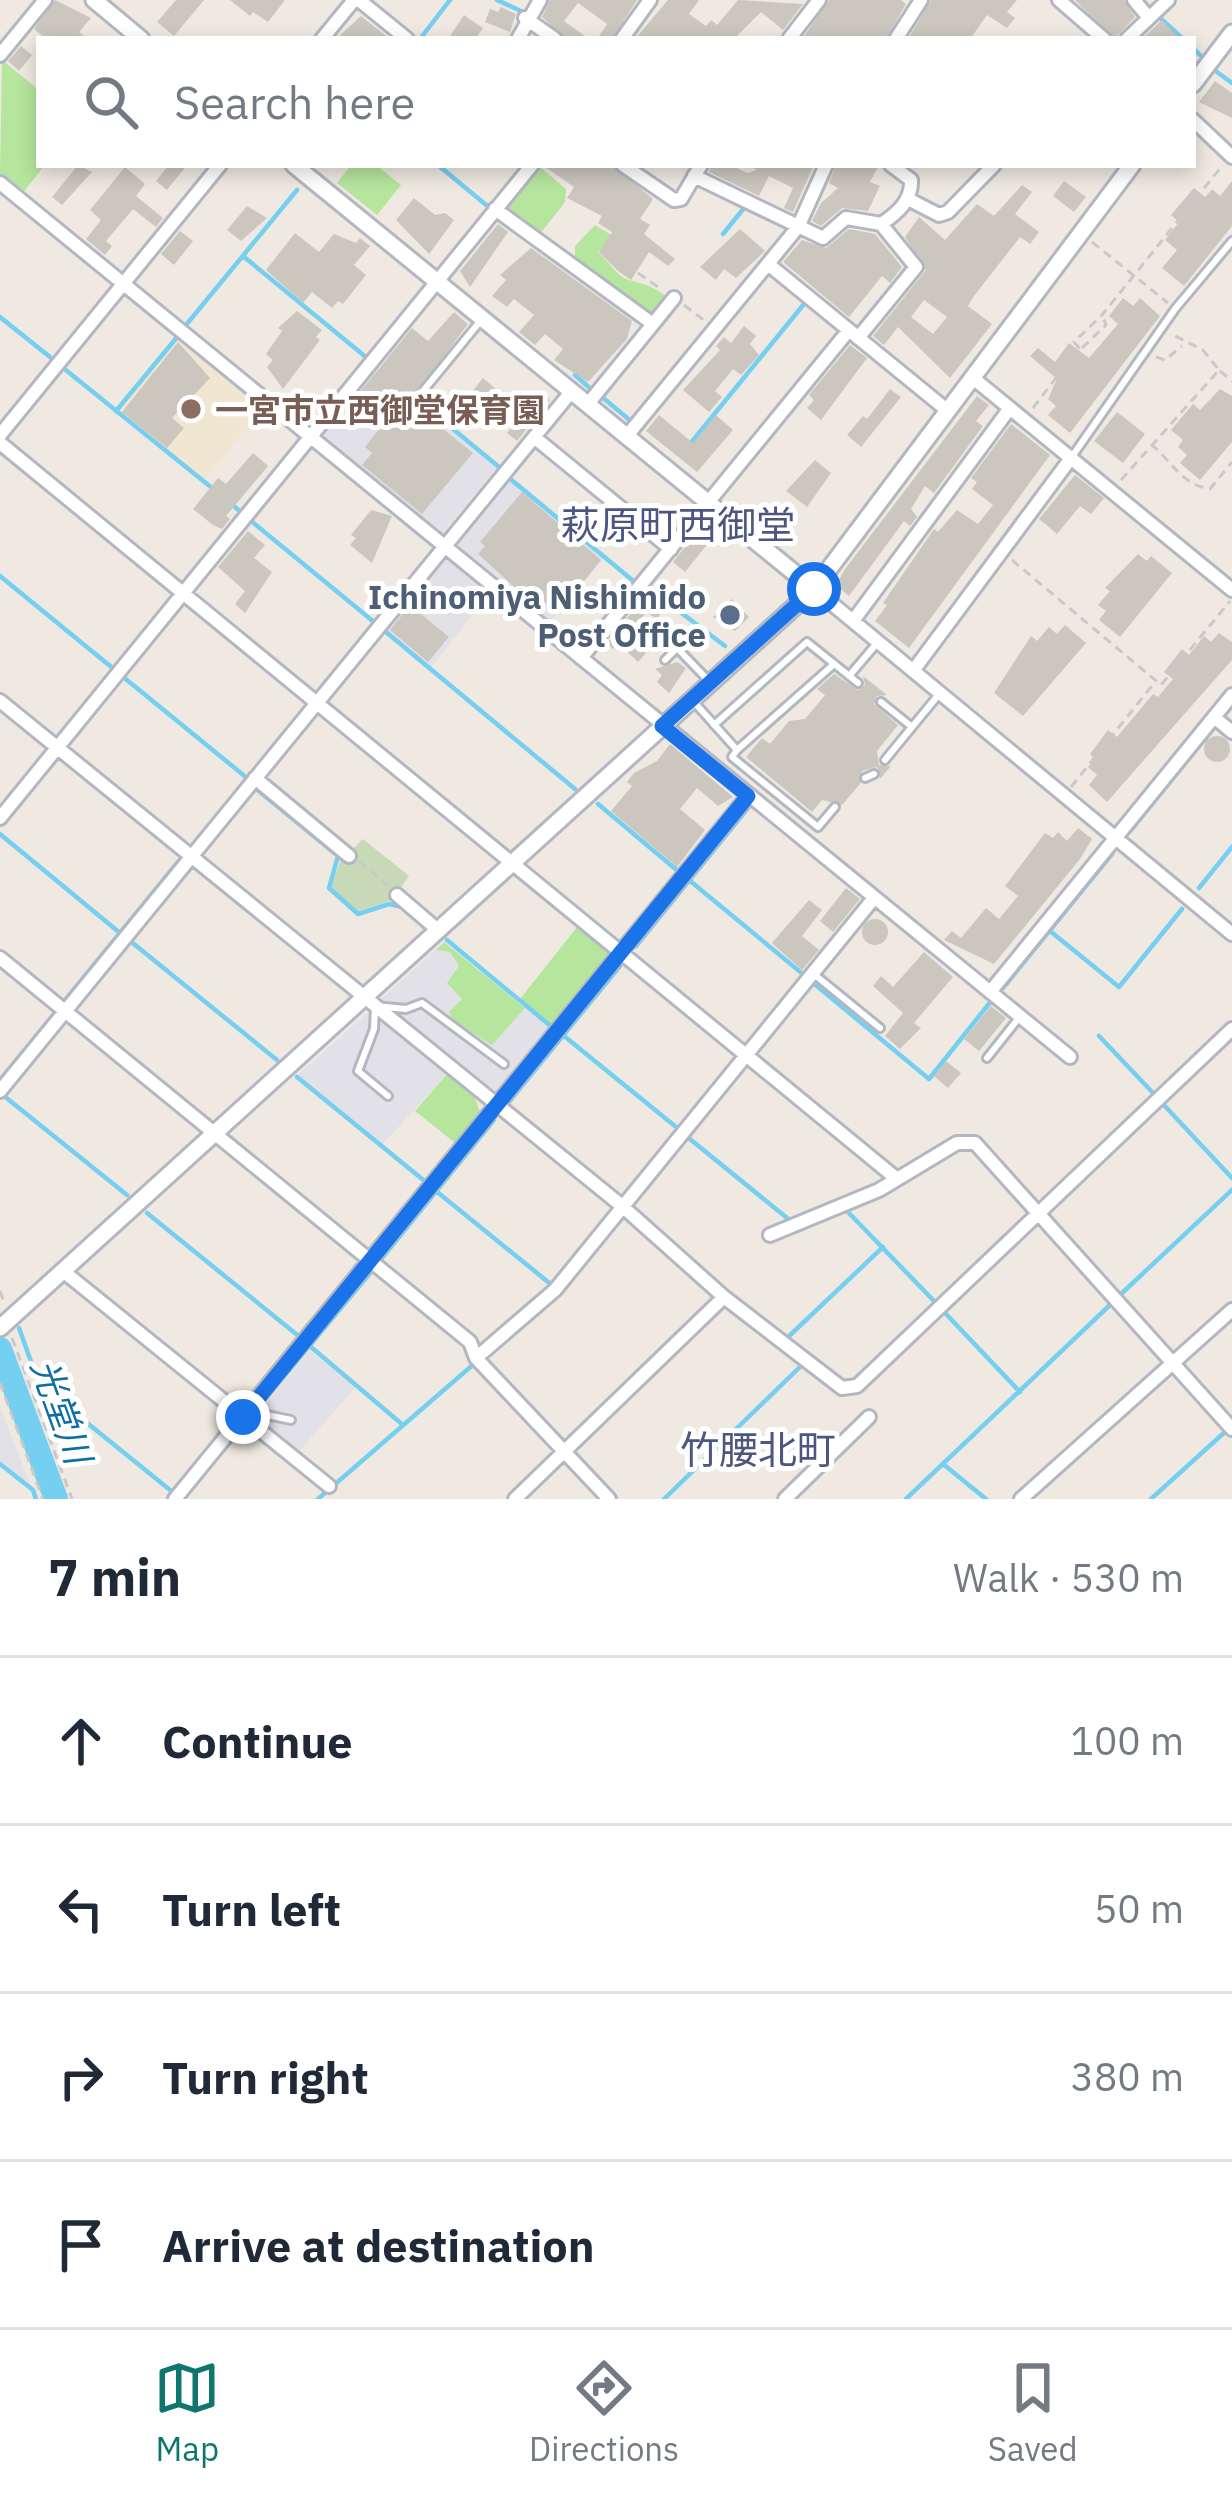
<!DOCTYPE html>
<html lang="en">
<head>
<meta charset="utf-8">
<style>
	body { margin:0; font-family:"IBM Plex Sans","Noto Sans JP",sans-serif; background:#f2f2f3; color:#1f2937 }
	.stop { position:absolute; width:36px; height:36px; margin:-27px; border:9px solid #1a73e8; border-radius:50%; background:#fff }
	.stop.end { background:#1a73e8; border-color:#fff; box-shadow:0 3px 12px #0008 }
	.list { margin:0; padding:0; list-style:none }
	h2 { display:flex; justify-content:space-between; align-items:center; height:156px; margin:0; padding:0 48px; font-size:51px }
	h2 small { font-size:39px; font-weight:400; color:#747a83 }
	.list li { display:grid; grid-template-columns:78px 1fr auto; gap:36px; align-items:center; box-sizing:border-box; height:168px; padding:0 48px; border-top:3px solid #e0e1e3 }
	.list b { display:block; font-size:45px; white-space:nowrap }
	.list em { font-size:39px; font-style:normal; color:#747a83 }
	.icon { flex:none; width:66px; height:66px; fill:none; stroke:currentColor; stroke-width:2; stroke-linecap:round; stroke-linejoin:round }
	.map { position:relative; flex:none; width:1232px; height:1499px; overflow:hidden }
	.search { position:absolute; background:#fff; box-shadow:0 6px 18px #0003; left:36px; right:36px; top:36px; height:132px; display:flex; align-items:center; gap:30px; box-sizing:border-box; padding:0 42px; border-radius:0px; color:#747a83; font-size:45px }
	.sheet { height:828px; background:#fff }
	nav { display:flex; justify-content:space-around; align-items:center; box-sizing:border-box; height:168px; border-top:3px solid #e0e1e3; background:#fff; font-size:33px; color:#747a83 }
	nav a { display:grid; justify-items:center; gap:6px }
	nav .on { color:#0f766e }
	.map>svg:first-child { display:block }
	.industrial { fill:#e3e1e8 }
	.education { fill:#f0e6d1 }
	.green { fill:#b6e59e }
	.cemetery { fill:#c8d9b8 }
	.lines { fill:none; stroke-linecap:round; stroke-linejoin:round }
	.stream { stroke:#75cff0; stroke-width:4.5 }
	.river { stroke:#75cff0; stroke-width:24 }
	.building { fill:#cbc7bf; fill-rule:evenodd }
	.service-casing { stroke:#b4b7c1; stroke-width:12 }
	.minor-casing { stroke:#b4b7c1; stroke-width:18 }
	.tertiary-casing { stroke:#b4b7c1; stroke-width:21 }
	.path { stroke:#c9c9c9; stroke-width:3; stroke-dasharray:9 6; stroke-linecap:butt }
	.service { stroke:#fff; stroke-width:6 }
	.minor { stroke:#fff; stroke-width:12 }
	.tertiary { stroke:#fff; stroke-width:15 }
	.route { stroke:#1a73e8; stroke-width:15 }
	.education-dot { fill:#8d6e63; stroke:#fff; stroke-width:4.5 }
	.service-dot { fill:#5c6f8a; stroke:#fff; stroke-width:4.5 }
	.labels { text-anchor:middle; dominant-baseline:central; stroke-width:10; stroke-linejoin:round; paint-order:stroke }
	.education-label { font-size:33px; font-weight:bold; fill:#785e54; stroke:#fff; text-anchor:start }
	.service-label { font-size:33px; font-weight:bold; fill:#4e5e75; stroke:#fff; text-anchor:end }
	.water-label { font-size:36px; font-style:italic; fill:#0d6fa3; stroke:#fff }
	.quarter-label { font-size:39px; fill:#4d5680; stroke:#fff }
</style>
</head>
<body>
<div class="map">
<svg width="1232" height="1499" viewBox="0 0 1232 1499">
	<rect width="100%" height="100%" fill="#efe9e1"/>
	<!-- industrial -->
	<path class="industrial" d="M374,366L497,467L442,534L319,439L318,434Z
		M506,477L604,558L547,626L453,547Z
		M447,553L492,591L431,667L383,627Z
		M444,942L552,1030L493,1098L382,1006L381,999Z
		M368,1012L448,1073L382,1145L298,1075Z
		M310,1351L356,1387L295,1456L252,1420Z
		M0,1406L31,1487L0,1462Z"/>
	<!-- education -->
	<path class="education" d="M179,336L265,406L204,481L117,411Z"/>
	<!-- green -->
	<path class="green" d="M2,60L39,90V165H45L22,194L0,176Z
		M351,165H376L401,185L377,215L337,183Z
		M540,167L566,189L565,202L540,234L504,206Z
		M595,225L615,237L598,252C607,259 617,277 629,280C644,284 651,285 666,296L658,310L646,314L575,264V246Z
		M581,922L613,949V956L554,1027L520,999Z
		M444,942L525,1008L492,1045L454,1021L449,1012L462,999L447,983L459,966L450,952L436,950Z
		M448,1073L473,1093L482,1117L459,1146L415,1111Z"/>
	<!-- cemetery -->
	<path class="cemetery" d="M363,839L409,876L392,900L358,911L330,887L341,860Z"/>
	<g class="lines">
		<!-- stream -->
		<path class="stream" d="M497,0L523,12
			M1158,16L1183,39
			M420,39L450,0
			M1193,48L1200,55
			M1217,72L1232,83
			M438,165L491,209
			M723,234L744,208
			M243,256L367,358
			M0,317L55,361
			M186,325L297,190
			M62,367L212,488
			M575,375L593,391
			M413,396L499,467
			M602,397L632,422
			M116,411L178,336
			M690,444L804,304
			M508,477L637,584
			M230,503L241,512
			M250,520L374,622
			M0,576L115,670
			M646,586L725,646
			M386,632L575,789
			M122,676L247,778
			M1225,714L1232,706
			M682,732L877,891
			M255,788L338,856L329,888L358,914L389,904L402,907
			M598,804L679,872
			M1131,830L1213,729
			M0,834L120,933
			M689,880L804,975
			M1199,888L1232,847
			M886,899L940,943
			M1050,931L1119,987L1182,909
			M129,940L277,1060
			M447,940L553,1028
			M636,946L748,808
			M812,982L929,1079L992,1000
			M1003,988L1112,854
			M66,999L178,862
			M564,1036L681,1131
			M1099,1036L1155,1095
			M297,1077L427,1183
			M0,1080L54,1014
			M4,1096L127,1195
			M508,1103L620,966
			M1163,1104L1232,1178
			M685,1135L792,1222
			M436,1191L553,1286
			M847,1211L935,1302
			M147,1213L301,1338
			M382,1258L494,1120
			M1121,1294L1232,1190
			M946,1314L1020,1392
			M19,1328L39,1384L175,1494
			M786,1339L883,1247
			M311,1347L403,1425
			M256,1410L371,1272
			M0,1464L33,1490L36,1499
			M943,1464L986,1499
			M191,1489L241,1429
			M318,1499L475,1363
			M664,1499L803,1364
			M906,1499L1112,1303
			M1151,1499L1226,1431"/>
		<!-- river -->
		<path class="river" d="M0,1349L56,1499"/>
	</g>
	<!-- building -->
	<path class="building" d="M55,0L91,18L79,32L88,39H46L34,29Z
		M176,0H204L174,36L157,22Z
		M230,0H285L268,22L253,12L250,16Z
		M550,0H637L612,39H597L607,24L578,3L564,21L589,39H565L542,17Z
		M668,0H699L689,14L706,26L711,20L717,25L738,0L803,4L783,30L761,12L734,39H635Z
		M829,0H901L906,4L886,39H802Z
		M931,0H1017L1007,12L1015,18L1007,28L987,15L970,39H908Z
		M1075,0H1124L1135,17L1114,39Z
		M501,7L516,14L510,32L485,22L490,9L498,12Z
		M464,15L483,28L475,39H448Z
		M361,16L390,39H336Z
		M1162,20L1180,39H1142Z
		M21,46L32,55L19,71L8,61Z
		M1215,81L1232,93V118L1199,102Z
		M78,165L92,172L62,205L52,197Z
		M169,165H187L167,190L156,181Z
		M542,165H613L653,199L640,219L650,225L644,234L675,259L668,266L649,252L631,280L618,271L599,252L612,232L598,223L602,216L567,198L574,187Z
		M711,165H731L747,173L757,170L747,165H814L793,212L784,208L793,188L769,176L759,196L709,172Z
		M836,165H879L870,182L880,186L868,211L842,208L821,226L812,221L821,203L838,188L829,183Z
		M125,167L145,184L136,196L163,218L156,227L133,209L106,241L112,246L105,255L86,239L101,220L90,210Z
		M1064,181L1086,197L1074,212L1053,196Z
		M1232,181V226L1184,286L1162,268L1177,250L1165,240L1179,222L1171,215L1194,188L1205,197L1212,189L1220,196Z
		M1022,185L1032,192L1015,214L1039,232L1030,244L1020,237L974,296L968,306L992,324L950,378L898,327L884,345L873,336L926,270L905,237L919,217L945,240L977,204L994,216ZM924,300L947,317L933,334L911,317Z
		M414,198L435,215L445,213L454,220L429,254L396,220Z
		M247,206L267,218L241,241L227,230Z
		M498,224L508,232L470,287L460,271Z
		M740,229L765,251L736,278L724,269L716,280L700,267Z
		M849,229L875,234L902,267L890,283L882,276L849,317L783,262L802,240L826,248Z
		M180,231L193,241L174,265L161,254Z
		M295,233L319,252L334,234L356,243L360,238L370,246L354,265L366,275L343,304L338,301L332,308L312,292L303,303L266,270Z
		M531,248L632,321L627,339L588,382L554,360L563,349L545,334L535,345L519,332L534,315L514,299L507,307L492,296L506,280L500,275Z
		M1123,298L1133,306L1140,298L1160,316L1070,433L1048,415L1056,406L1048,399L1057,379L1030,356L1038,348L1055,362L1069,343L1089,358L1118,324L1109,316Z
		M297,311L322,330L316,337L320,340L283,389L267,367L273,360L266,354L282,331L278,328Z
		M454,312L468,324L410,402L473,453L422,514L362,465L372,453L365,447L384,423L355,398L412,328L428,341Z
		M744,326L756,336L750,344L759,355L741,375L733,369L715,391L722,397L709,412L683,390L720,350L716,346L724,337L731,343Z
		M178,342L210,378L172,418L184,428L167,448L122,412Z
		M850,345L867,358L821,420L807,408L814,400L809,395Z
		M483,378L498,391L474,421L459,408Z
		M890,389L901,397L861,447L847,435L863,416L867,419Z
		M1220,389L1232,396V442L1200,480L1180,463L1187,455L1178,447L1183,440L1171,430L1193,404L1200,410Z
		M540,392L550,400L517,441L507,433Z
		M977,396L989,405L976,421L983,426L934,493L925,486L911,509L917,517L910,526L904,521L849,596L836,585L845,569Z
		M1117,412L1145,434L1123,463L1094,441Z
		M659,415L693,443L716,415L733,430L697,472L646,431Z
		M1011,424L1050,455L909,648L875,621L887,605L883,603L934,529L938,532L957,510L978,524L993,505L972,489L977,482L971,478Z
		M253,453L268,466L226,516L230,519L222,529L213,525L193,509L218,478L226,484Z
		M815,460L831,473L807,507L786,491Z
		M1075,475L1104,498L1091,514L1080,506L1057,534L1039,519Z
		M522,492L601,560L569,600L558,591L541,611L478,554L485,546L480,542Z
		M371,510L392,516L372,563L350,545L356,538L351,535Z
		M706,521L718,531L685,572L673,562Z
		M248,531L265,545L254,558L272,572L245,613L235,604L245,591L218,567Z
		M1138,554L1147,561L1151,556L1172,573L1120,637L1099,620L1106,611L1098,605L1110,591L1105,588Z
		M645,596L663,610L657,619L646,612L629,636L646,653L638,662L618,643L613,649L607,643Z
		M732,599L749,617L735,631L713,617Z
		M410,605L449,637L428,662L390,630Z
		M1065,625L1086,643L1023,716L994,693L1031,636L1037,641L1049,627L1057,634Z
		M1219,633L1232,642V660L1107,802L1089,785L1097,775L1088,767L1095,759L1090,754L1108,730L1117,737L1153,694L1158,697L1173,679L1164,672L1182,649L1189,655L1204,636L1211,642Z
		M677,662L686,668L669,693L657,682L662,675L655,669Z
		M834,674L858,690L865,685L863,676L887,695L877,696L874,704L898,725L877,751L879,765L891,766L880,779L877,767L862,771L860,784L842,805L822,800L812,812L746,757L762,738L770,744L789,721L805,719L825,695L817,689Z
		M1204 749a13 13 0 1 1 26 0a13 13 0 1 1-26 0Z
		M670,744L733,797L718,806L697,788L680,809L705,830L677,867L611,811L632,786L627,782L634,773L657,761Z
		M1078,828L1092,839L1080,859L994,964L944,940L952,931L961,938L986,908L999,919L1018,896L1005,886L1045,833L1053,838L1058,832L1067,841Z
		M846,888L860,899L833,932L820,921Z
		M809,900L822,910L802,936L819,950L802,970L772,943Z
		M862 932a13 13 0 1 1 26 0a13 13 0 1 1-26 0Z
		M924,952L953,977L914,1023L921,1028L900,1049L885,1036L903,1013L873,986L881,976L893,987Z
		M991,1006L1006,1018L979,1051L964,1039Z
		M946,1061L961,1073L948,1088L934,1076Z"/>
	<g class="lines">
		<!-- service casing -->
		<g class="service-casing">
			<path id="service" d="M419,396L482,319
				M1071,458L1175,309L1232,241
				M665,660L677,648L708,680
				M849,676L878,642
				M694,702L737,750L732,757L818,827L835,807
				M881,702L912,727L885,760
				M714,725L807,642L858,683
				M912,727L940,693
				M737,750L833,665
				M865,778L874,774
				M815,975L880,1028
				M987,1058L1018,1019
				M388,1096L358,1071L374,1029L375,1006L406,1009L422,1003L504,1064
				M248,1411L291,1420"/>
		</g>
		<!-- minor casing -->
		<g class="minor-casing">
			<path id="minor" d="M359,0L407,39
				M1059,0L1104,39
				M1134,0L1149,18
				M525,18L555,39
				M322,39L354,0
				M518,39L540,0
				M622,39L650,0
				M789,39L819,0
				M896,39L921,0
				M1127,39L1168,0
				M0,55L45,0
				M1193,120L1232,157
				M623,165L674,200L681,199L701,165
				M694,176L823,238L846,218L881,224C898,213 912,200 911,180L891,165
				M0,183L1070,1057
				M908,199L939,215L948,212L994,165
				M495,209L653,324L587,405
				M768,264L948,411
				M653,324L674,298
				M858,338L916,267L881,224
				M973,378L1232,590
				M0,435L220,165
				M534,437L671,549
				M626,437L798,227L826,165
				M0,443L897,1179
				M814,589L1232,934
				M853,621L1010,408
				M581,658L849,330
				M913,671L1071,458
				M0,701L622,1206L724,1297L842,1388L857,1386L1232,1029
				M1214,717L1232,732
				M255,778L349,856
				M0,818L532,165
				M397,895L439,931
				M0,958L470,1342L476,1358L609,1499
				M990,992L1232,695
				M0,1091L571,392
				M770,1235L879,1190L957,1143H975L1232,1429
				M63,1271L329,1486
				M476,1358L555,1290L874,898
				M175,1499L748,796
				M515,1499L724,1297
				M785,1499L869,1417
				M1021,1499L1232,1310"/>
		</g>
		<!-- tertiary casing -->
		<g class="tertiary-casing">
			<path id="tertiary" d="M94,0L141,39
				M1193,84L1232,33
				M294,165L814,589
				M0,1328L814,589L1132,165"/>
		</g>
		<!-- path -->
		<path class="path" d="M1092,242L1168,303
			M638,273L661,289
			M684,305L705,321
			M1082,348L1106,325L1103,317
			M1156,357L1165,360L1182,346
			M1220,371L1232,381
			M1033,408L1079,348L1074,342L1102,315L1222,166
			M1151,444C1172,462 1181,484 1210,489L1232,462
			M1121,480L1219,370L1203,350L1173,335
			M1012,560L1161,685L1230,601
			M1071,787L1155,682
			M359,861L388,886
			M0,1291L5,1305
			M12,1338L72,1499
			M0,1383L43,1499"/>
		<!-- service -->
		<use href="#service" class="service"/>
		<!-- minor -->
		<use href="#minor" class="minor"/>
		<!-- tertiary -->
		<use href="#tertiary" class="tertiary"/>
	</g>
	<g class="lines">
		<!-- route -->
		<path class="route" d="M243,1417L748,796L662,726L814,589"/>
	</g>
	<!-- markers -->
	<circle class="education-dot" cx="191" cy="409" r="12"/>
	<circle class="service-dot" cx="730" cy="615" r="12"/>
	<g class="labels">
		<!-- education labels -->
		<g class="education-label">
			<text x="215" y="409">一宮市立西御堂保育園</text>
		</g>
		<!-- service labels -->
		<g class="service-label">
			<text x="706" y="596">Ichinomiya Nishimido<tspan x="706" dy="38">Post Office</tspan></text>
		</g>
		<!-- water labels -->
		<g class="water-label">
			<text transform="translate(62 1411) rotate(70)">光堂川</text>
		</g>
		<!-- quarter labels -->
		<g class="quarter-label">
			<text x="678" y="524">萩原町西御堂</text>
			<text x="758" y="1449">竹腰北町</text>
		</g>
	</g>
</svg>
<div class="stop" style="left:814px;top:589px"></div>
<div class="stop end" style="left:243px;top:1417px"></div>
<div class="search"><svg class="icon" aria-label="search" viewBox="0 0 24 24"><circle cx="10" cy="10" r="6"/><path d="M15 15l6 6"/></svg>Search here</div>
</div>
<section class="sheet">
<h2>7 min<small>Walk · 530 m</small></h2>
<ul class="list">
<li><svg class="icon" aria-label="ahead" viewBox="0 0 24 24"><path d="M12 20V5M6 11l6-6 6 6"/></svg><div><b>Continue</b></div><em>100 m</em></li>
<li><svg class="icon" aria-label="left" viewBox="0 0 24 24"><path d="M17 20v-9H6M10 6l-5 5 5 5"/></svg><div><b>Turn left</b></div><em>50 m</em></li>
<li><svg class="icon" aria-label="right" viewBox="0 0 24 24"><path d="M7 20v-9h11M14 6l5 5-5 5"/></svg><div><b>Turn right</b></div><em>380 m</em></li>
<li><svg class="icon" aria-label="arrive" viewBox="0 0 24 24"><path d="M6 21V4h12l-3 4 3 4H6"/></svg><div><b>Arrive at destination</b></div></li>
</ul>
</section>
<nav>
<a class="on"><svg class="icon" aria-label="map" viewBox="0 0 24 24"><path d="M3 6l6-2 6 2 6-2v14l-6 2-6-2-6 2zM9 4v14M15 6v14"/></svg>Map</a>
<a><svg class="icon" aria-label="directions" viewBox="0 0 24 24"><path d="M12 3l9 9-9 9-9-9zM9 14v-3h6M13 9l2 2-2 2"/></svg>Directions</a>
<a><svg class="icon" aria-label="saved" viewBox="0 0 24 24"><path d="M7 4h10v16l-5-4-5 4z"/></svg>Saved</a>
</nav>
</body>
</html>
